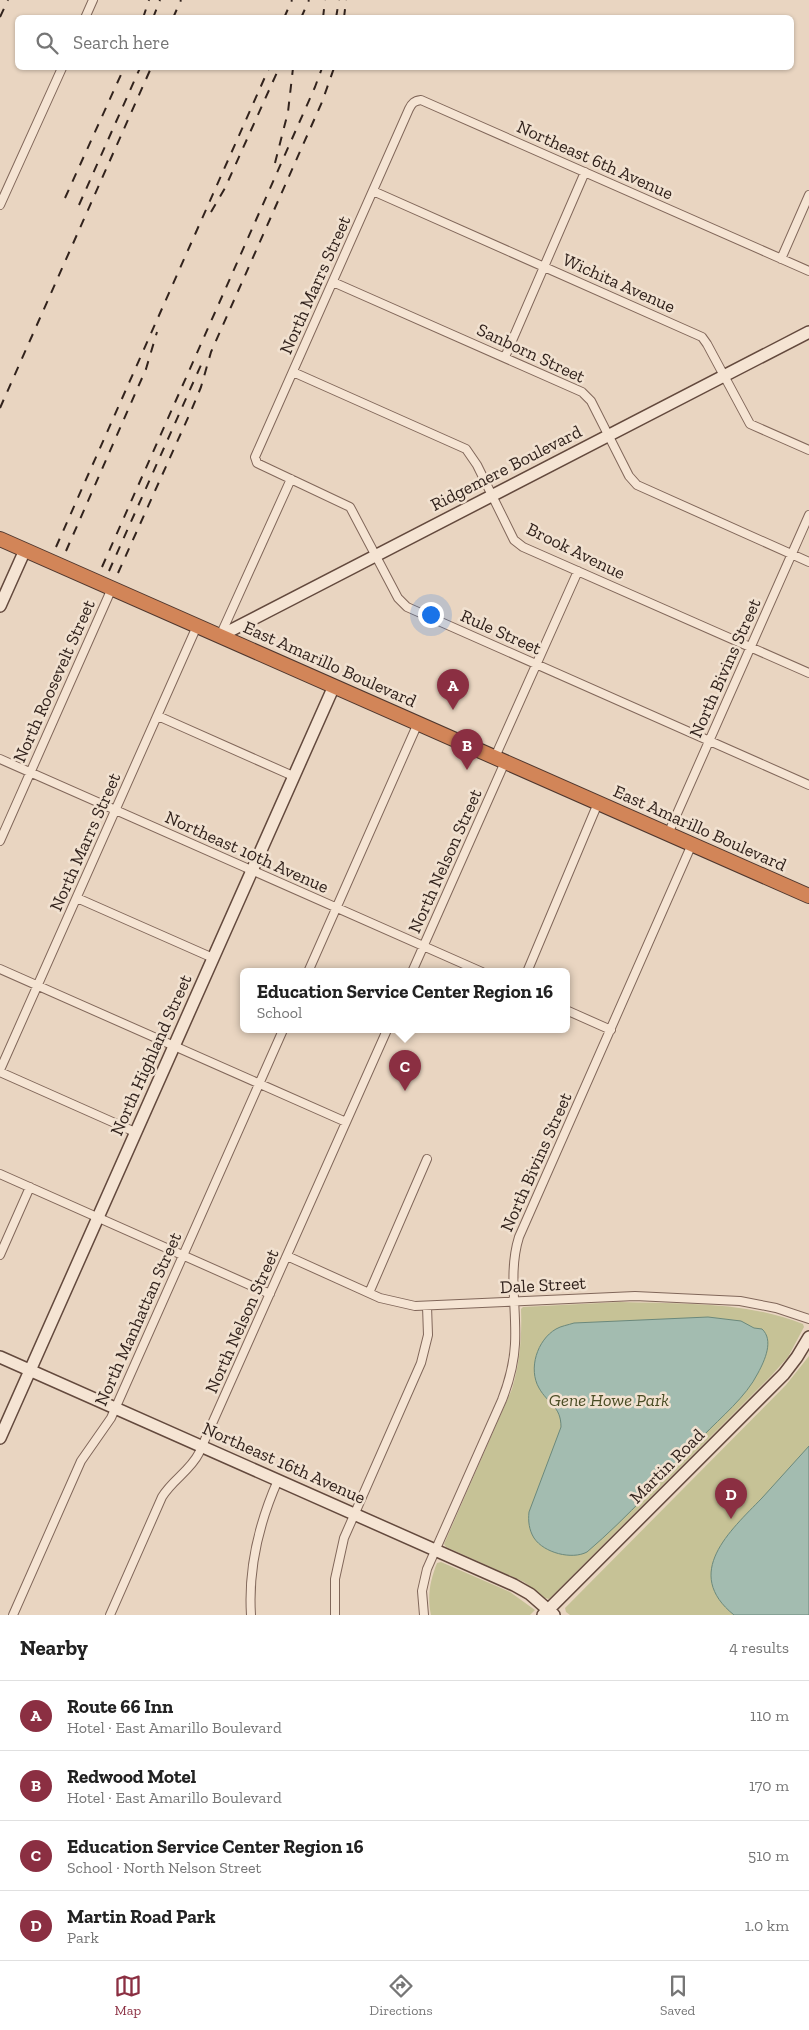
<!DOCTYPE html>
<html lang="en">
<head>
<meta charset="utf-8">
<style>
	body { margin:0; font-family:"Zilla Slab",serif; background:#f2f2f2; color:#222 }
	.you { position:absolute; left:430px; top:614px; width:18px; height:18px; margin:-12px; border:4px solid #fff; border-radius:50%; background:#1a73e8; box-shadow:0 0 0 8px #1a73e833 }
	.badge { display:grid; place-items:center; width:32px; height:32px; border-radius:50%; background:#8b2f42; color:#fff; font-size:16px; font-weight:700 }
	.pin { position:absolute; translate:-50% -41px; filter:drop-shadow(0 1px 2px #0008) }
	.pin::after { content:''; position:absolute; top:26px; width:18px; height:15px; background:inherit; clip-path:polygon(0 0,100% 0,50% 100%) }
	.popup { position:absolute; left:240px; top:968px; width:330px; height:65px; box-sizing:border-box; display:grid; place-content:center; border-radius:8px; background:#fff; filter:drop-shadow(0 1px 4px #0005); font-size:16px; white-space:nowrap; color:#767676 }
	.popup b { font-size:19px; color:#222 }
	.popup::after { content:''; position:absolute; left:50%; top:100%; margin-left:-10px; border:10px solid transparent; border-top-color:#fff }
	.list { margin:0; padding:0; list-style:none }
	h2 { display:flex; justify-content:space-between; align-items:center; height:65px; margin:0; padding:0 20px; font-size:21px }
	h2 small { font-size:16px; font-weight:400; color:#767676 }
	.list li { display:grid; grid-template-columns:32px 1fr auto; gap:15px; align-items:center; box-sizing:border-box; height:70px; padding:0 20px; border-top:1px solid #e0e0e0 }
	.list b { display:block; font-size:19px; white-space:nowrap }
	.list p { margin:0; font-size:16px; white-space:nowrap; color:#767676 }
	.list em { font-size:16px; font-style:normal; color:#767676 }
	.icon { flex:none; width:28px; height:28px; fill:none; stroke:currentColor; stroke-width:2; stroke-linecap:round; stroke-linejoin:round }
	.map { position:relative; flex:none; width:809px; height:1615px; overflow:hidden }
	.search { position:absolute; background:#fff; box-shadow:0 1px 4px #0004; left:15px; right:15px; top:15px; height:55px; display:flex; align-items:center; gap:12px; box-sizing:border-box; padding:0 18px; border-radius:8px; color:#767676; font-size:19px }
	.sheet { height:345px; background:#fff }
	nav { display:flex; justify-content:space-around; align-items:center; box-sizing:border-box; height:70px; border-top:1px solid #e0e0e0; background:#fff; font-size:14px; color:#767676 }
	nav a { display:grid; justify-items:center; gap:2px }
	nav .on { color:#8b2f42 }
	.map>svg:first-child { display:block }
	.green { fill:#c6c296 }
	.water { fill:#a3bcb0; stroke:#6b897c }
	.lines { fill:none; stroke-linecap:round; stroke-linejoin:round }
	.street-casing { stroke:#81675a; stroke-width:10 }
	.secondary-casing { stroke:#63493d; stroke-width:14 }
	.highway-casing { stroke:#4f372e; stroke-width:16 }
	.street { stroke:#f5e4d3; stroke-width:8 }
	.secondary { stroke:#f5e4d3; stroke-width:11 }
	.highway { stroke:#d28558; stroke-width:14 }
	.rail { stroke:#32231d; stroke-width:2; stroke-dasharray:9 9; stroke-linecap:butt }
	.labels { text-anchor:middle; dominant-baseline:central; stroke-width:5; stroke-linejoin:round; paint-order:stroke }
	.street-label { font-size:18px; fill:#32231d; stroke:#f1e1d0 }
	.park-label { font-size:18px; font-style:italic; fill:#4a4d25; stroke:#f1e1d0 }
</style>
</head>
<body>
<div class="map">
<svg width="809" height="1615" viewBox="0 0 809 1615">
	<rect width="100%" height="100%" fill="#e9d5c1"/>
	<!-- green -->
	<path class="green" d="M620,1302C681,1304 746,1301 803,1324L804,1327L788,1357L771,1376L549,1599L545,1598L524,1582L446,1547L444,1544L512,1389C520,1362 522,1337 521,1309L523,1307Z
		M809,1356V1615H570L566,1612L565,1608L786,1385Z
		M441,1562L510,1592L535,1610L530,1615H431C427,1596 430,1581 437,1563Z"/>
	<!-- water -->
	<path class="water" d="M708,1317L741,1321L754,1328L762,1329C774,1340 765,1360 758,1373C746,1397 721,1417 703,1436C665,1475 628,1517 587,1552C572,1560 544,1553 534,1538C529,1530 528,1521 529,1512L561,1427C561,1406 548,1404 539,1388C528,1369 537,1340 556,1329C561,1326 568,1325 574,1323Z
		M809,1446V1615H734C682,1573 730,1531 762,1498C778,1481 793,1463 809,1446Z"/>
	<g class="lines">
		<!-- street casing -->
		<g class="street-casing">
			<path id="street" d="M85,18L93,0
				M373,191L702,337L707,344L750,424L809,450
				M0,205L62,68
				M781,259L809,195
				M809,271L421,100C414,101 412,103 409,109L255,457L257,463L261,465L350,507L398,598L407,607L809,785
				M333,282L582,392L591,401L629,476L637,485L809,562
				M505,357L585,172
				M293,372L466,449L477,465L514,540L523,547L809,673
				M220,636L291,479
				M158,716L293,776
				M495,757L578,571
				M0,759L482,972
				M668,834L809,515
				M0,841L112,588
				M77,898L213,958
				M0,969L346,1122
				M308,972L418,723
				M412,972L505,762
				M527,972L598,803
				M566,1010L611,1030
				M0,1070L197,626
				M0,1072L135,1132
				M0,1174L270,1294
				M0,1255L30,1187
				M287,1256L380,1298L415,1306L635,1296L740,1301L776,1308L809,1319
				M369,1293L427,1159
				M13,1615L81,1461L111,1418L283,1030
				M110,1615L162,1497C172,1480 190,1471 199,1453L387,1030
				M251,1615C248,1568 259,1523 278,1480
				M335,1615V1579L344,1538L421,1363L428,1335L427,1306
				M424,1615L422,1591L427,1569L502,1400C509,1382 514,1363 515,1344C517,1308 508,1272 519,1237L692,844"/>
		</g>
		<!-- secondary casing -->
		<g class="secondary-casing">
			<path id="secondary" d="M0,606L25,550
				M220,636L809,332
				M0,1357L514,1585L530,1594L554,1615
				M0,1438L334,686
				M543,1615L784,1374L797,1357L809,1337"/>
		</g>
		<!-- highway casing -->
		<g class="highway-casing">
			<path id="highway" d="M0,539L809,896"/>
		</g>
		<!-- street -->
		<use href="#street" class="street"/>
		<!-- secondary -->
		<use href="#secondary" class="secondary"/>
		<!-- highway -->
		<use href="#highway" class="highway"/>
		<!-- rail -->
		<path class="rail" d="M0,17L8,0
			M143,18L149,0
			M153,18L160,0
			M173,18L181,0
			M284,18L292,0
			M301,18L309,0
			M323,18L325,0
			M336,18L339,0
			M344,18L346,0
			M275,163L288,112L293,68
			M65,198L124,68
			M79,205L140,68
			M211,212L225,188L279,68
			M0,408L151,68
			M56,547L269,68
			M66,551L146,369L157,332
			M102,567L315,87L322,68
			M109,571L201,365
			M118,573L191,411L201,387L211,352L322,102L334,68"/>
	</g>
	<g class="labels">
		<!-- street labels -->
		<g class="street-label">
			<text transform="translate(595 160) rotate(24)">Northeast 6th Avenue</text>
			<text transform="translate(619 283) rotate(24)">Wichita Avenue</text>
			<text transform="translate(315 285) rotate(-66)">North Marrs Street</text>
			<text transform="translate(531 353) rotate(25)">Sanborn Street</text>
			<text transform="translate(506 468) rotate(-27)">Ridgemere Boulevard</text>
			<text transform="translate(576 551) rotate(26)">Brook Avenue</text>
			<text transform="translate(501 632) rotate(24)">Rule Street</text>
			<text transform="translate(330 664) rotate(24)">East Amarillo Boulevard</text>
			<text transform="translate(725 668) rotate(-66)">North Bivins Street</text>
			<text transform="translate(54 681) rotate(-66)">North Roosevelt Street</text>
			<text transform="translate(700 828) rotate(24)">East Amarillo Boulevard</text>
			<text transform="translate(85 842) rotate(-66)">North Marrs Street</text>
			<text transform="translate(247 852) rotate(24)">Northeast 10th Avenue</text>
			<text transform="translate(445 861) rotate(-66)">North Nelson Street</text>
			<text transform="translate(151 1055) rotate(-66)">North Highland Street</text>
			<text transform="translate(536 1162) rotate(-66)">North Bivins Street</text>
			<text transform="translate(543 1285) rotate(-3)">Dale Street</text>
			<text transform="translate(138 1319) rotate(-66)">North Manhattan Street</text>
			<text transform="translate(242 1321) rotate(-66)">North Nelson Street</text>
			<text transform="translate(284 1463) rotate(24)">Northeast 16th Avenue</text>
			<text transform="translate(667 1466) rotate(-45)">Martin Road</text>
		</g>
		<!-- park labels -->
		<g class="park-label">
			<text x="609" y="1400">Gene Howe Park</text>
		</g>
	</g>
</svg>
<div class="you"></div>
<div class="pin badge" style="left:453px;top:710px">A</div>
<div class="pin badge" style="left:467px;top:770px">B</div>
<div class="pin badge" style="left:405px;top:1091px">C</div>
<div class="popup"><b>Education Service Center Region 16</b>School</div>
<div class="pin badge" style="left:731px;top:1519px">D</div>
<div class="search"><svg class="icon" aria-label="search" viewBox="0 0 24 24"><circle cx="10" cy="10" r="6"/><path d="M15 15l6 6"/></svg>Search here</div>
</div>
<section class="sheet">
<h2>Nearby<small>4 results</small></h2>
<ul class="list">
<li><span class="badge">A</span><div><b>Route 66 Inn</b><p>Hotel · East Amarillo Boulevard</p></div><em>110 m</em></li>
<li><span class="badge">B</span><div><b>Redwood Motel</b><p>Hotel · East Amarillo Boulevard</p></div><em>170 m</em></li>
<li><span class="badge">C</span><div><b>Education Service Center Region 16</b><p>School · North Nelson Street</p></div><em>510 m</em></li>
<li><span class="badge">D</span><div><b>Martin Road Park</b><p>Park</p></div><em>1.0 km</em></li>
</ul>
</section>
<nav>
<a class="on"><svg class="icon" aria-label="map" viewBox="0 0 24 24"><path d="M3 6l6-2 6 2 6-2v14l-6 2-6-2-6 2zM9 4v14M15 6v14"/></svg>Map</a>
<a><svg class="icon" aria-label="directions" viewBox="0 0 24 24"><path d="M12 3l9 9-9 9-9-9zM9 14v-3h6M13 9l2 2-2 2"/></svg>Directions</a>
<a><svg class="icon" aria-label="saved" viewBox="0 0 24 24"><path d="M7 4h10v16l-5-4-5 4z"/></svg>Saved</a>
</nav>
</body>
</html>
